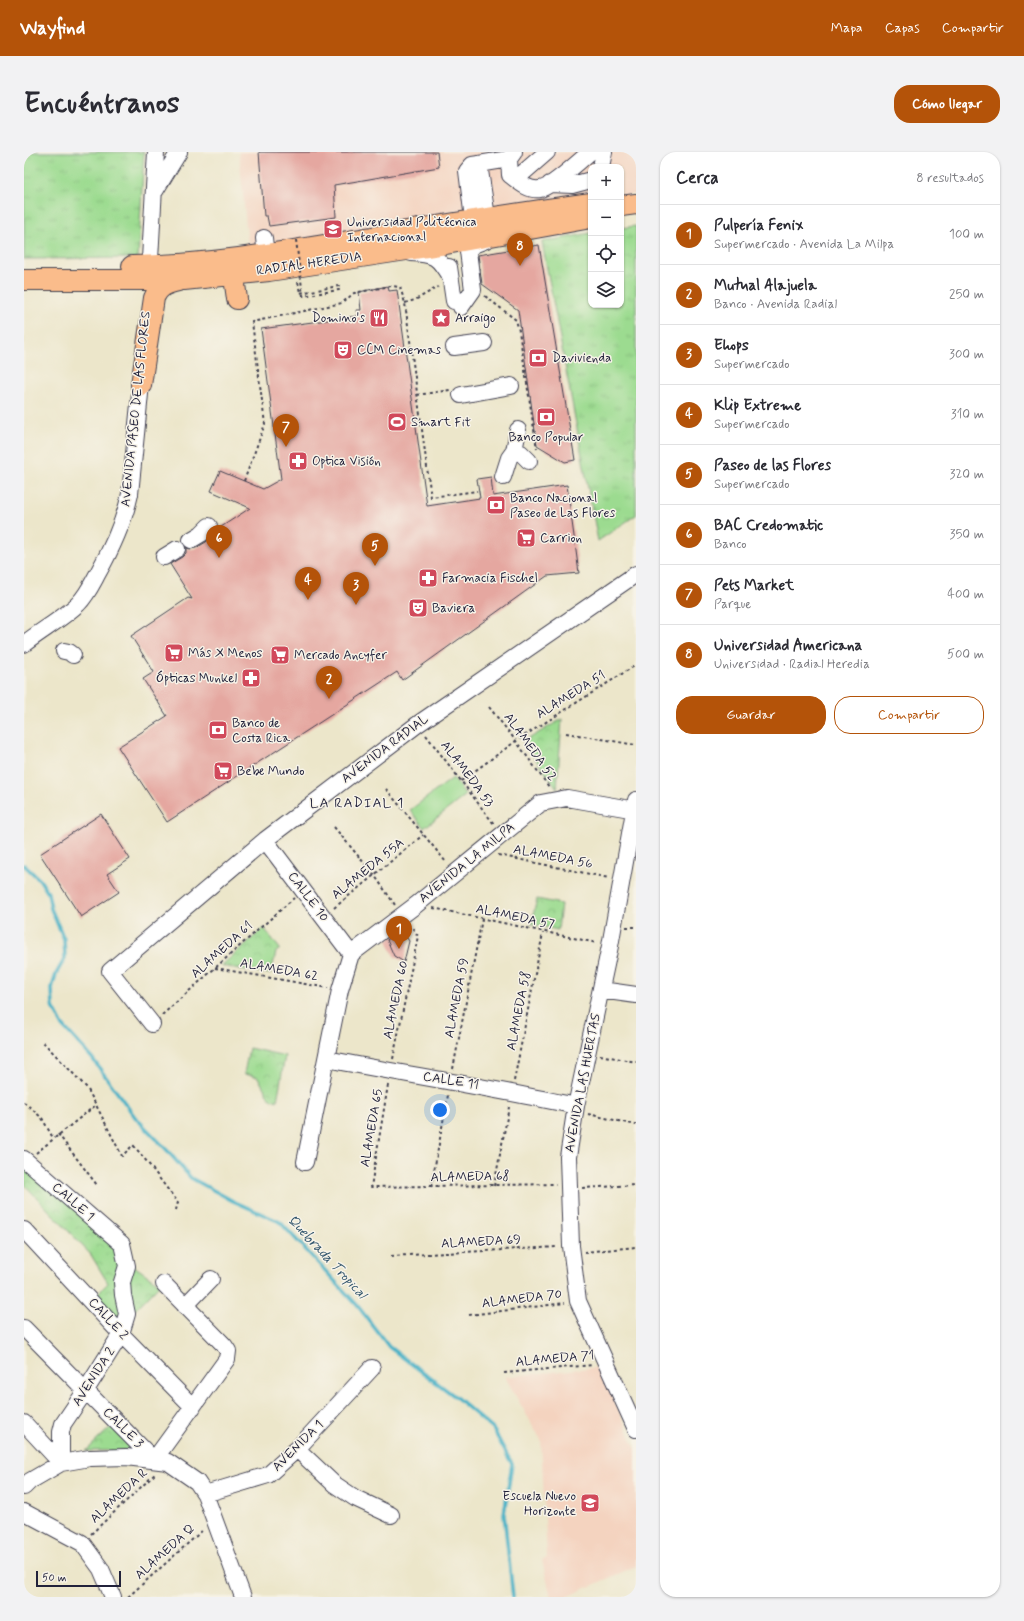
<!DOCTYPE html>
<html lang="es">
<head>
<meta charset="utf-8">
<style>
	body { margin:0; font-family:Mynerve,sans-serif; background:#f2f2f3; color:#2b2b33 }
	.controls { position:absolute; right:12px; top:12px; display:grid; overflow:hidden; border-radius:8px; box-shadow:0 1px 3px #0004 }
	.controls button { width:36px; height:36px; display:grid; place-items:center; padding:0; border:0; border-bottom:1px solid #e1e1e2; background:#fff; color:#2b2b33; font:20px sans-serif }
	.scale { position:absolute; left:12px; bottom:10px; width:85px; box-sizing:border-box; padding-left:4px; border:2px solid #22223b; border-top:0; font-size:11px; line-height:14px; white-space:nowrap; color:#22223b; -webkit-text-stroke:3px #f7f3e8; paint-order:stroke }
	.you { position:absolute; left:416px; top:958px; width:14px; height:14px; margin:-10px; border:3px solid #fff; border-radius:50%; background:#1a73e8; box-shadow:0 0 0 6px #1a73e833 }
	.badge { display:grid; place-items:center; width:26px; height:26px; border-radius:50%; background:#b45309; color:#fff; font-size:13px; font-weight:700 }
	.pin { position:absolute; translate:-50% -33px; filter:drop-shadow(0 1px 2px #0008) }
	.pin::after { content:''; position:absolute; top:21px; width:14px; height:12px; background:inherit; clip-path:polygon(0 0,100% 0,50% 100%) }
	.list { margin:0; padding:0; list-style:none }
	h2 { display:flex; justify-content:space-between; align-items:center; height:52px; margin:0; padding:0 16px; font-size:17px }
	h2 small { font-size:13px; font-weight:400; color:#7c7c81 }
	.list li { display:grid; grid-template-columns:26px 1fr auto; gap:12px; align-items:center; box-sizing:border-box; height:60px; padding:0 16px; border-top:1px solid #e1e1e2 }
	.list b { display:block; font-size:15px; white-space:nowrap }
	.list p { margin:0; font-size:13px; white-space:nowrap; color:#7c7c81 }
	.list em { font-size:13px; font-style:normal; color:#7c7c81 }
	.actions { display:flex; gap:8px; padding:12px 16px }
	.actions a { flex:1; padding:9px 0; border:1px solid #b45309; border-radius:16px; text-align:center; font-size:14px; color:#b45309 }
	.actions .main { background:#b45309; color:#fff }
	.icon { flex:none; width:22px; height:22px; fill:none; stroke:currentColor; stroke-width:2; stroke-linecap:round; stroke-linejoin:round }
	.map { position:relative; flex:none; width:612px; height:1445px; overflow:hidden; border-radius:16px }
	header { display:flex; align-items:center; gap:24px; box-sizing:border-box; height:56px; padding:0 20px; background:#b45309; color:#fff }
	header strong { font-size:19px }
	nav { display:flex; gap:22px; margin-inline-start:auto; font-size:14px }
	.intro { display:flex; align-items:center; justify-content:space-between; box-sizing:border-box; height:96px; padding:0 24px }
	h1 { margin:0; font-size:28px }
	.button { padding:10px 18px; border-radius:16px; background:#b45309; color:#fff; font-size:14px; font-weight:700 }
	main { display:flex; gap:24px; padding:0 24px }
	aside { flex:1; background:#fff; border-radius:16px; box-shadow:0 1px 3px #0004 }
	.map>svg:first-child { display:block }
	.built { fill:#f4d3bf }
	.grass { fill:url(#grass-tufts); stroke:#5f7e66 }
	.park { fill:url(#park-crowns); stroke:#5f7e66 }
	.garden { fill:#9cdb90; stroke:#5f7e66 }
	.lines { fill:none; stroke-linecap:round; stroke-linejoin:round }
	.stream { stroke:#49b2c7; stroke-width:3.5 }
	.building { fill:#e5a7a0 }
	.minor-casing { stroke:#403f50; stroke-width:18 }
	.major-casing { stroke:#403f50; stroke-width:22 }
	.path { stroke:#403f50; stroke-width:2; stroke-dasharray:3 3; stroke-linecap:butt }
	.minor { stroke:#fff; stroke-width:16 }
	.major { stroke:#fabc8b; stroke-width:20 }
	.path-bridge { stroke:#403f50; stroke-width:2; stroke-dasharray:3 3; stroke-linecap:butt }
	.labels { text-anchor:middle; dominant-baseline:central; stroke-width:3; stroke-linejoin:round; paint-order:stroke }
	.poi-label { font-size:13px; fill:#22223b; stroke:#f7f3e8; text-anchor:start }
	.street-label { font-size:13px; fill:#22223b; stroke:#f7f3e8 }
	.neighbourhood-label { font-size:14px; letter-spacing:1px; fill:#22223b; stroke:#f7f3e8 }
	.water-label { font-size:14px; font-style:italic; fill:#30546c; stroke:#f7f3e8 }
</style>
</head>
<body>
<header>
<strong>Wayfind</strong>
<nav><a>Mapa</a><a>Capas</a><a>Compartir</a></nav>
</header>
<div class="intro"><h1>Encuéntranos</h1><a class="button">Cómo llegar</a></div>
<main>
<div class="map">
<svg width="612" height="1445" viewBox="0 0 612 1445">
	<defs>
		<pattern id="grass-tufts" width="24" height="20" patternUnits="userSpaceOnUse"><rect width="24" height="20" fill="#9cdb90"/><path d="M3 7l-1-3M5 7V3M7 7l1-3M15 17l-1-3M17 17v-4M19 17l1-3" fill="none" stroke="#86bc7d"/></pattern>
		<pattern id="park-crowns" width="20" height="18" patternUnits="userSpaceOnUse"><rect width="20" height="18" fill="#9cdb90"/><path d="M2 6a3 3 0 1 1 6 0M12 15a3 3 0 1 1 6 0" fill="none" stroke="#86bc7d"/></pattern>
	</defs>
	<rect width="100%" height="100%" fill="#f7f3e8"/>
	<filter id="ink" filterUnits="userSpaceOnUse"><feTurbulence type="fractalNoise" baseFrequency=".025" numOctaves="2"/><feDisplacementMap in="SourceGraphic" scale="8" xChannelSelector="R" yChannelSelector="G"/><feConvolveMatrix kernelMatrix="1 2 1 2 8 2 1 2 1" color-interpolation-filters="sRGB"/></filter>
	<filter id="wash" filterUnits="userSpaceOnUse"><feTurbulence type="fractalNoise" baseFrequency=".012" numOctaves="4" result="noise"/><feDisplacementMap in="SourceGraphic" scale="16" xChannelSelector="R" yChannelSelector="G"/><feGaussianBlur stdDeviation="0.9" result="paint"/><feColorMatrix in="noise" values="0 0 0 0 0 0 0 0 0 0 0 0 0 0 0 0 0 1.4 0 .05"/><feComposite in="paint" operator="in"/></filter>
	<g filter="url(#wash)">
		<rect width="100%" height="100%" fill="#ece6ca"/>
		<!-- built -->
		<path class="built" d="M215,0H612V42L597,45V15H567V50L225,105Z
			M575,1215L612,1297V1414L542,1445H527L518,1408L523,1406L517,1288L481,1225Z"/>
		<!-- grass -->
		<path class="grass" d="M0,0H120L114,106L0,107Z
			M612,74V363L574,389L518,90L567,81V153H597V76Z"/>
		<!-- park -->
		<path class="park" d="M538,567L533,636L499,590Z
			M513,747L537,752L534,778L507,772Z
			M240,776L256,797L252,800L247,822L197,814Z
			M225,896L261,904L253,949L245,946L234,925L220,922Z
			M0,1012L93,1093L99,1113V1160L94,1172L70,1145L84,1131L67,1103L0,1032Z
			M107,1112L136,1132L107,1162L103,1128Z
			M89,1273L110,1298L62,1299Z"/>
		<!-- garden -->
		<path class="garden" d="M429,626L442,643L400,676L386,658Z"/>
		<g class="lines">
			<!-- stream -->
			<path class="stream" d="M0,713L16,728L24,741L27,757L40,787L41,806L32,822L28,836L29,855L39,874L68,906L111,965L142,997L167,1026L209,1049L256,1070L333,1153L365,1195L433,1246L469,1277L488,1312L480,1362L489,1445"/>
		</g>
		<g id="blocks">
			<!-- building -->
			<path class="building" d="M235,0H413L415,15L310,33L312,65L245,74L243,64H240Z
				M515,93L551,308L541,310L513,293L494,158L458,132L454,103Z
				M364,134L365,139L373,138L403,354L456,346L453,327L467,325L469,344L543,333L555,421L523,424L378,528L373,520L143,670L94,595L143,564L119,527L130,520L107,484L164,446L168,447L146,412L158,405L162,401V396L167,397L172,396L182,390L194,377L226,356L187,339L196,319L239,337L257,327L237,177L333,164L332,158H337L335,140Z
				M77,662L106,707L83,722L95,740L57,765L16,702Z
				M377,777L385,789L380,810L370,804L363,788Z"/>
		</g>
	</g>
	<g filter="url(#ink)">
		<use href="#blocks" fill-opacity="0" stroke="#403f50" stroke-width="1"/>
		<g class="lines">
			<!-- minor casing -->
			<g class="minor-casing">
				<path id="minor" d="M490,0L485,7L486,23C494,29 504,39 516,37C526,36 557,8 566,0
					M455,12L485,7
					M577,15L580,0
					M492,27L523,0
					M526,32L548,33L567,28
					M131,39L155,0
					M449,67L443,19L448,13L455,12L463,65
					M240,86L242,103
					M387,101C411,102 414,105 426,125
					M425,115L430,149
					M125,125L132,0
					M437,155L449,138L444,99L449,93L462,88
					M430,195L460,191
					M437,243L487,234
					M490,299L494,278
					M479,325L485,306L490,299L497,301L505,309
					M167,388L177,382L185,374
					M140,405L153,397
					M0,492C18,478 38,467 54,452C63,443 68,432 74,421C88,396 100,370 106,342L118,222
					M40,499L45,500L49,503
					M612,648L586,794L552,954L544,1005L547,1094L554,1149L612,1277
					M241,688L327,802
					M577,838L612,843
					M128,872L86,819L241,688L394,572L612,422
					M302,907C385,923 469,936 552,954
					M0,1007L98,1092L103,1114L98,1130L99,1143L103,1162L97,1182L62,1238L39,1272L37,1280V1311
					M281,1010L316,838L327,802L392,753L517,651L543,646L612,658
					M0,1078L97,1182L169,1255
					M161,1154L187,1127
					M0,1176L130,1308L203,1207L204,1199L200,1193L140,1132
					M0,1271L37,1311
					M273,1297L310,1332L331,1346L367,1363
					M0,1335L6,1329L37,1311L66,1306L102,1305L144,1310L173,1330L181,1342L219,1445
					M181,1342L244,1323L273,1297L348,1216
					M0,1360L58,1391L77,1417L89,1445"/>
			</g>
			<!-- major casing -->
			<g class="major-casing">
				<path id="major" d="M597,54L612,52
					M108,114C189,113 269,98 348,85C421,72 494,61 567,51
					M0,128H160L245,119L422,92L567,66
					M213,147L209,118L212,114L215,113
					M117,233L130,146C135,134 142,132 154,129"/>
			</g>
			<!-- path -->
			<path class="path" d="M274,130L276,141L315,134V138L279,144
				M461,144L492,168L495,179L513,297
				M381,151L391,148L414,135
				M393,243L426,238
				M220,329L241,272L228,170L318,151L330,141L367,134L376,135L381,151L407,345L453,339
				M465,555L492,589L525,635
				M542,581L612,593
				M402,583L470,672
				M437,629L492,589L612,513
				M362,637L422,710
				M310,675L351,724L371,753
				M474,703L585,726
				M310,756L399,683
				M409,756L573,791
				M602,775H612
				M191,816L304,836
				M138,863L270,746
				M19,890L63,936L72,953
				M576,903L612,910
				M369,907L394,784L387,774
				M429,917L458,767
				M490,929L519,781
				M364,933L347,1035L532,1032
				M0,950L18,966L29,986
				M564,962L612,973
				M34,982L73,1033
				M12,1001L72,953L98,1004L109,993C125,1011 138,1031 154,1050L152,1058
				M470,1034L485,955
				M407,1035L424,943
				M558,1036L612,1033
				M560,1100L612,1095
				M367,1104L533,1095
				M445,1163L541,1151
				M480,1221L569,1213
				M67,1382L131,1322
				M104,1445L179,1378"/>
			<!-- minor -->
			<use href="#minor" class="minor"/>
			<!-- major -->
			<use href="#major" class="major"/>
			<!-- path-bridge -->
			<path class="path-bridge" d="M272,88L279,144"/>
		</g>
	</g>
	<!-- icons -->
	<defs>
		<g id="university-square" transform="scale(1)"><rect x="-9" y="-9" width="18" height="18" rx="4" fill="#d1495b" stroke="#f7f3e8"/><path d="M0-5L7-2L0 1L-7-2ZM-4 1L0 2.5L4 1V4Q0 6-4 4Z" fill="#fff"/></g>
		<g id="restaurant-square" transform="scale(1)"><rect x="-9" y="-9" width="18" height="18" rx="4" fill="#d1495b" stroke="#f7f3e8"/><path d="M-5-6h1v4h1v-4h1v4h1v-4h1v5L-1.5 .5V6h-2V.5L-5-1ZM5-6V6H3V1.5H1.5Q1.5-4 5-6Z" fill="#fff"/></g>
		<g id="sight-square" transform="scale(1)"><rect x="-9" y="-9" width="18" height="18" rx="4" fill="#d1495b" stroke="#f7f3e8"/><path d="M0-6L1.8-2.2L6-1.7L2.9 1.2L3.7 5.4L0 3.3L-3.7 5.4L-2.9 1.2L-6-1.7L-1.8-2.2Z" fill="#fff"/></g>
		<g id="theatre-square" transform="scale(1)"><rect x="-9" y="-9" width="18" height="18" rx="4" fill="#d1495b" stroke="#f7f3e8"/><path d="M-5-5.5Q0-4 5-5.5V0Q5 5 0 6Q-5 5-5 0ZM-3.3-2.5H-1v1.5H-3.3ZM1-2.5H3.3v1.5H1ZM-2.8 1Q0 5.5 2.8 1Z" fill="#fff"/></g>
		<g id="bank-square" transform="scale(1)"><rect x="-9" y="-9" width="18" height="18" rx="4" fill="#d1495b" stroke="#f7f3e8"/><path d="M-6-4H6V4H-6ZM0-2.3a2.3 2.3 0 1 0 0 4.6a2.3 2.3 0 1 0 0-4.6Z" fill="#fff"/></g>
		<g id="stadium-square" transform="scale(1)"><rect x="-9" y="-9" width="18" height="18" rx="4" fill="#d1495b" stroke="#f7f3e8"/><path d="M0-5a6.5 5 0 1 0 0 10a6.5 5 0 1 0 0-10ZM-3.5-1.8h7v3.6h-7Z" fill="#fff"/></g>
		<g id="pharmacy-square" transform="scale(1)"><rect x="-9" y="-9" width="18" height="18" rx="4" fill="#d1495b" stroke="#f7f3e8"/><path d="M-2-6h4v4h4v4h-4v4h-4v-4h-4v-4h4Z" fill="#fff"/></g>
		<g id="supermarket-square" transform="scale(1)"><rect x="-9" y="-9" width="18" height="18" rx="4" fill="#d1495b" stroke="#f7f3e8"/><path d="M-6-5.5h2.5l.6 2H6L4.5 2H-2.5L-4.4-4H-6ZM-1.5 3.2a1.3 1.3 0 1 0 .1 0ZM3 3.2a1.3 1.3 0 1 0 .1 0Z" fill="#fff"/></g>
		<g id="school-square" transform="scale(1)"><rect x="-9" y="-9" width="18" height="18" rx="4" fill="#d1495b" stroke="#f7f3e8"/><path d="M0-5L7-2L0 1L-7-2ZM-4 1L0 2.5L4 1V4Q0 6-4 4Z" fill="#fff"/></g>
	</defs>
	<g fill-rule="evenodd">
		<use href="#university-square" x="309" y="77"/>
		<use href="#restaurant-square" x="355" y="166"/>
		<use href="#sight-square" x="417" y="166"/>
		<use href="#theatre-square" x="319" y="198"/>
		<use href="#bank-square" x="514" y="206"/>
		<use href="#bank-square" x="522" y="265"/>
		<use href="#stadium-square" x="373" y="270"/>
		<use href="#pharmacy-square" x="274" y="309"/>
		<use href="#bank-square" x="472" y="353"/>
		<use href="#supermarket-square" x="502" y="386"/>
		<use href="#pharmacy-square" x="404" y="426"/>
		<use href="#theatre-square" x="394" y="456"/>
		<use href="#supermarket-square" x="150" y="501"/>
		<use href="#supermarket-square" x="256" y="503"/>
		<use href="#pharmacy-square" x="227" y="526"/>
		<use href="#bank-square" x="194" y="578"/>
		<use href="#supermarket-square" x="199" y="619"/>
		<use href="#school-square" x="566" y="1351"/>
	</g>
	<g class="labels">
		<!-- poi labels -->
		<g class="poi-label">
			<text x="323" y="70">Universidad Politécnica<tspan x="323" dy="15">Internacional</tspan></text>
			<text x="341" y="166" text-anchor="end">Domino's</text>
			<text x="431" y="166">Arraigo</text>
			<text x="333" y="198">CCM Cinemas</text>
			<text x="528" y="206">Davivienda</text>
			<text x="387" y="270">Smart Fit</text>
			<text x="522" y="285" text-anchor="middle">Banco Popular</text>
			<text x="288" y="309">Optica Visión</text>
			<text x="486" y="346">Banco Nacional<tspan x="486" dy="15">Paseo de Las Flores</tspan></text>
			<text x="516" y="386">Carrion</text>
			<text x="418" y="426">Farmacia Fischel</text>
			<text x="408" y="456">Baviera</text>
			<text x="164" y="501">Más X Menos</text>
			<text x="270" y="503">Mercado Ancyfer</text>
			<text x="213" y="526" text-anchor="end">Ópticas Munkel</text>
			<text x="208" y="571">Banco de<tspan x="208" dy="15">Costa Rica</tspan></text>
			<text x="213" y="619">Bebe Mundo</text>
			<text x="552" y="1344" text-anchor="end">Escuela Nuevo<tspan x="552" dy="15">Horizonte</tspan></text>
		</g>
		<!-- street labels -->
		<g class="street-label">
			<text transform="translate(285 112) rotate(-8)">RADIAL HEREDIA</text>
			<text transform="translate(112 257) rotate(-84)">AVENIDA PASEO DE LAS FLORES</text>
			<text transform="translate(547 543) rotate(-32)">ALAMEDA 51</text>
			<text transform="translate(506 595) rotate(54)">ALAMEDA 52</text>
			<text transform="translate(361 597) rotate(-37)">AVENIDA RADIAL</text>
			<text transform="translate(443 622) rotate(53)">ALAMEDA 53</text>
			<text transform="translate(529 705) rotate(11)">ALAMEDA 56</text>
			<text transform="translate(443 711) rotate(-39)">AVENIDA LA MILPA</text>
			<text transform="translate(344 717) rotate(-39)">ALAMEDA 55A</text>
			<text transform="translate(284 745) rotate(53)">CALLE 10</text>
			<text transform="translate(491 765) rotate(12)">ALAMEDA 57</text>
			<text transform="translate(198 798) rotate(-42)">ALAMEDA 61</text>
			<text transform="translate(255 818) rotate(10)">ALAMEDA 62</text>
			<text transform="translate(433 846) rotate(-79)">ALAMEDA 59</text>
			<text transform="translate(372 848) rotate(-78)">ALAMEDA 60</text>
			<text transform="translate(495 859) rotate(-79)">ALAMEDA 58</text>
			<text transform="translate(427 929) rotate(9)">CALLE 11</text>
			<text transform="translate(559 931) rotate(-79)">AVENIDA LAS HUERTAS</text>
			<text transform="translate(348 976) rotate(-80)">ALAMEDA 65</text>
			<text transform="translate(446 1025) rotate(-1)">ALAMEDA 68</text>
			<text transform="translate(49 1050) rotate(41)">CALLE 1</text>
			<text transform="translate(457 1090) rotate(-3)">ALAMEDA 69</text>
			<text transform="translate(498 1147) rotate(-7)">ALAMEDA 70</text>
			<text transform="translate(84 1167) rotate(47)">CALLE 2</text>
			<text transform="translate(531 1207) rotate(-5)">ALAMEDA 71</text>
			<text transform="translate(70 1225) rotate(-57)">AVENIDA 2</text>
			<text transform="translate(99 1276) rotate(45)">CALLE 3</text>
			<text transform="translate(274 1294) rotate(-45)">AVENIDA 1</text>
			<text transform="translate(95 1344) rotate(-43)">ALAMEDA R</text>
			<text transform="translate(141 1400) rotate(-42)">ALAMEDA Q</text>
		</g>
		<!-- neighbourhood labels -->
		<g class="neighbourhood-label">
			<text x="333" y="651">LA RADIAL 1</text>
		</g>
		<!-- water labels -->
		<g class="water-label">
			<text transform="translate(303 1105) rotate(47)">Quebrada Tropical</text>
		</g>
	</g>
</svg>
<div class="controls">
<button>+</button>
<button>−</button>
<button><svg class="icon" aria-label="locate" viewBox="0 0 24 24"><circle cx="12" cy="12" r="6"/><path d="M12 2v4M12 18v4M2 12h4M18 12h4"/></svg></button>
<button><svg class="icon" aria-label="layers" viewBox="0 0 24 24"><path d="M12 4l9 5-9 5-9-5zM3 14l9 5 9-5"/></svg></button>
</div>
<div class="scale">50 m</div>
<div class="you"></div>
<div class="pin badge" style="left:375px;top:797px">1</div>
<div class="pin badge" style="left:305px;top:547px">2</div>
<div class="pin badge" style="left:332px;top:453px">3</div>
<div class="pin badge" style="left:284px;top:448px">4</div>
<div class="pin badge" style="left:351px;top:414px">5</div>
<div class="pin badge" style="left:195px;top:406px">6</div>
<div class="pin badge" style="left:262px;top:295px">7</div>
<div class="pin badge" style="left:496px;top:114px">8</div>
</div>
<aside>
<h2>Cerca<small>8 resultados</small></h2>
<ul class="list">
<li><span class="badge">1</span><div><b>Pulpería Fenix</b><p>Supermercado · Avenida La Milpa</p></div><em>100 m</em></li>
<li><span class="badge">2</span><div><b>Mutual Alajuela</b><p>Banco · Avenida Radial</p></div><em>250 m</em></li>
<li><span class="badge">3</span><div><b>Ehops</b><p>Supermercado</p></div><em>300 m</em></li>
<li><span class="badge">4</span><div><b>Klip Extreme</b><p>Supermercado</p></div><em>310 m</em></li>
<li><span class="badge">5</span><div><b>Paseo de las Flores</b><p>Supermercado</p></div><em>320 m</em></li>
<li><span class="badge">6</span><div><b>BAC Credomatic</b><p>Banco</p></div><em>350 m</em></li>
<li><span class="badge">7</span><div><b>Pets Market</b><p>Parque</p></div><em>400 m</em></li>
<li><span class="badge">8</span><div><b>Universidad Americana</b><p>Universidad · Radial Heredia</p></div><em>500 m</em></li>
</ul>
<div class="actions"><a class="main">Guardar</a><a>Compartir</a></div>
</aside>
</main>
</body>
</html>
